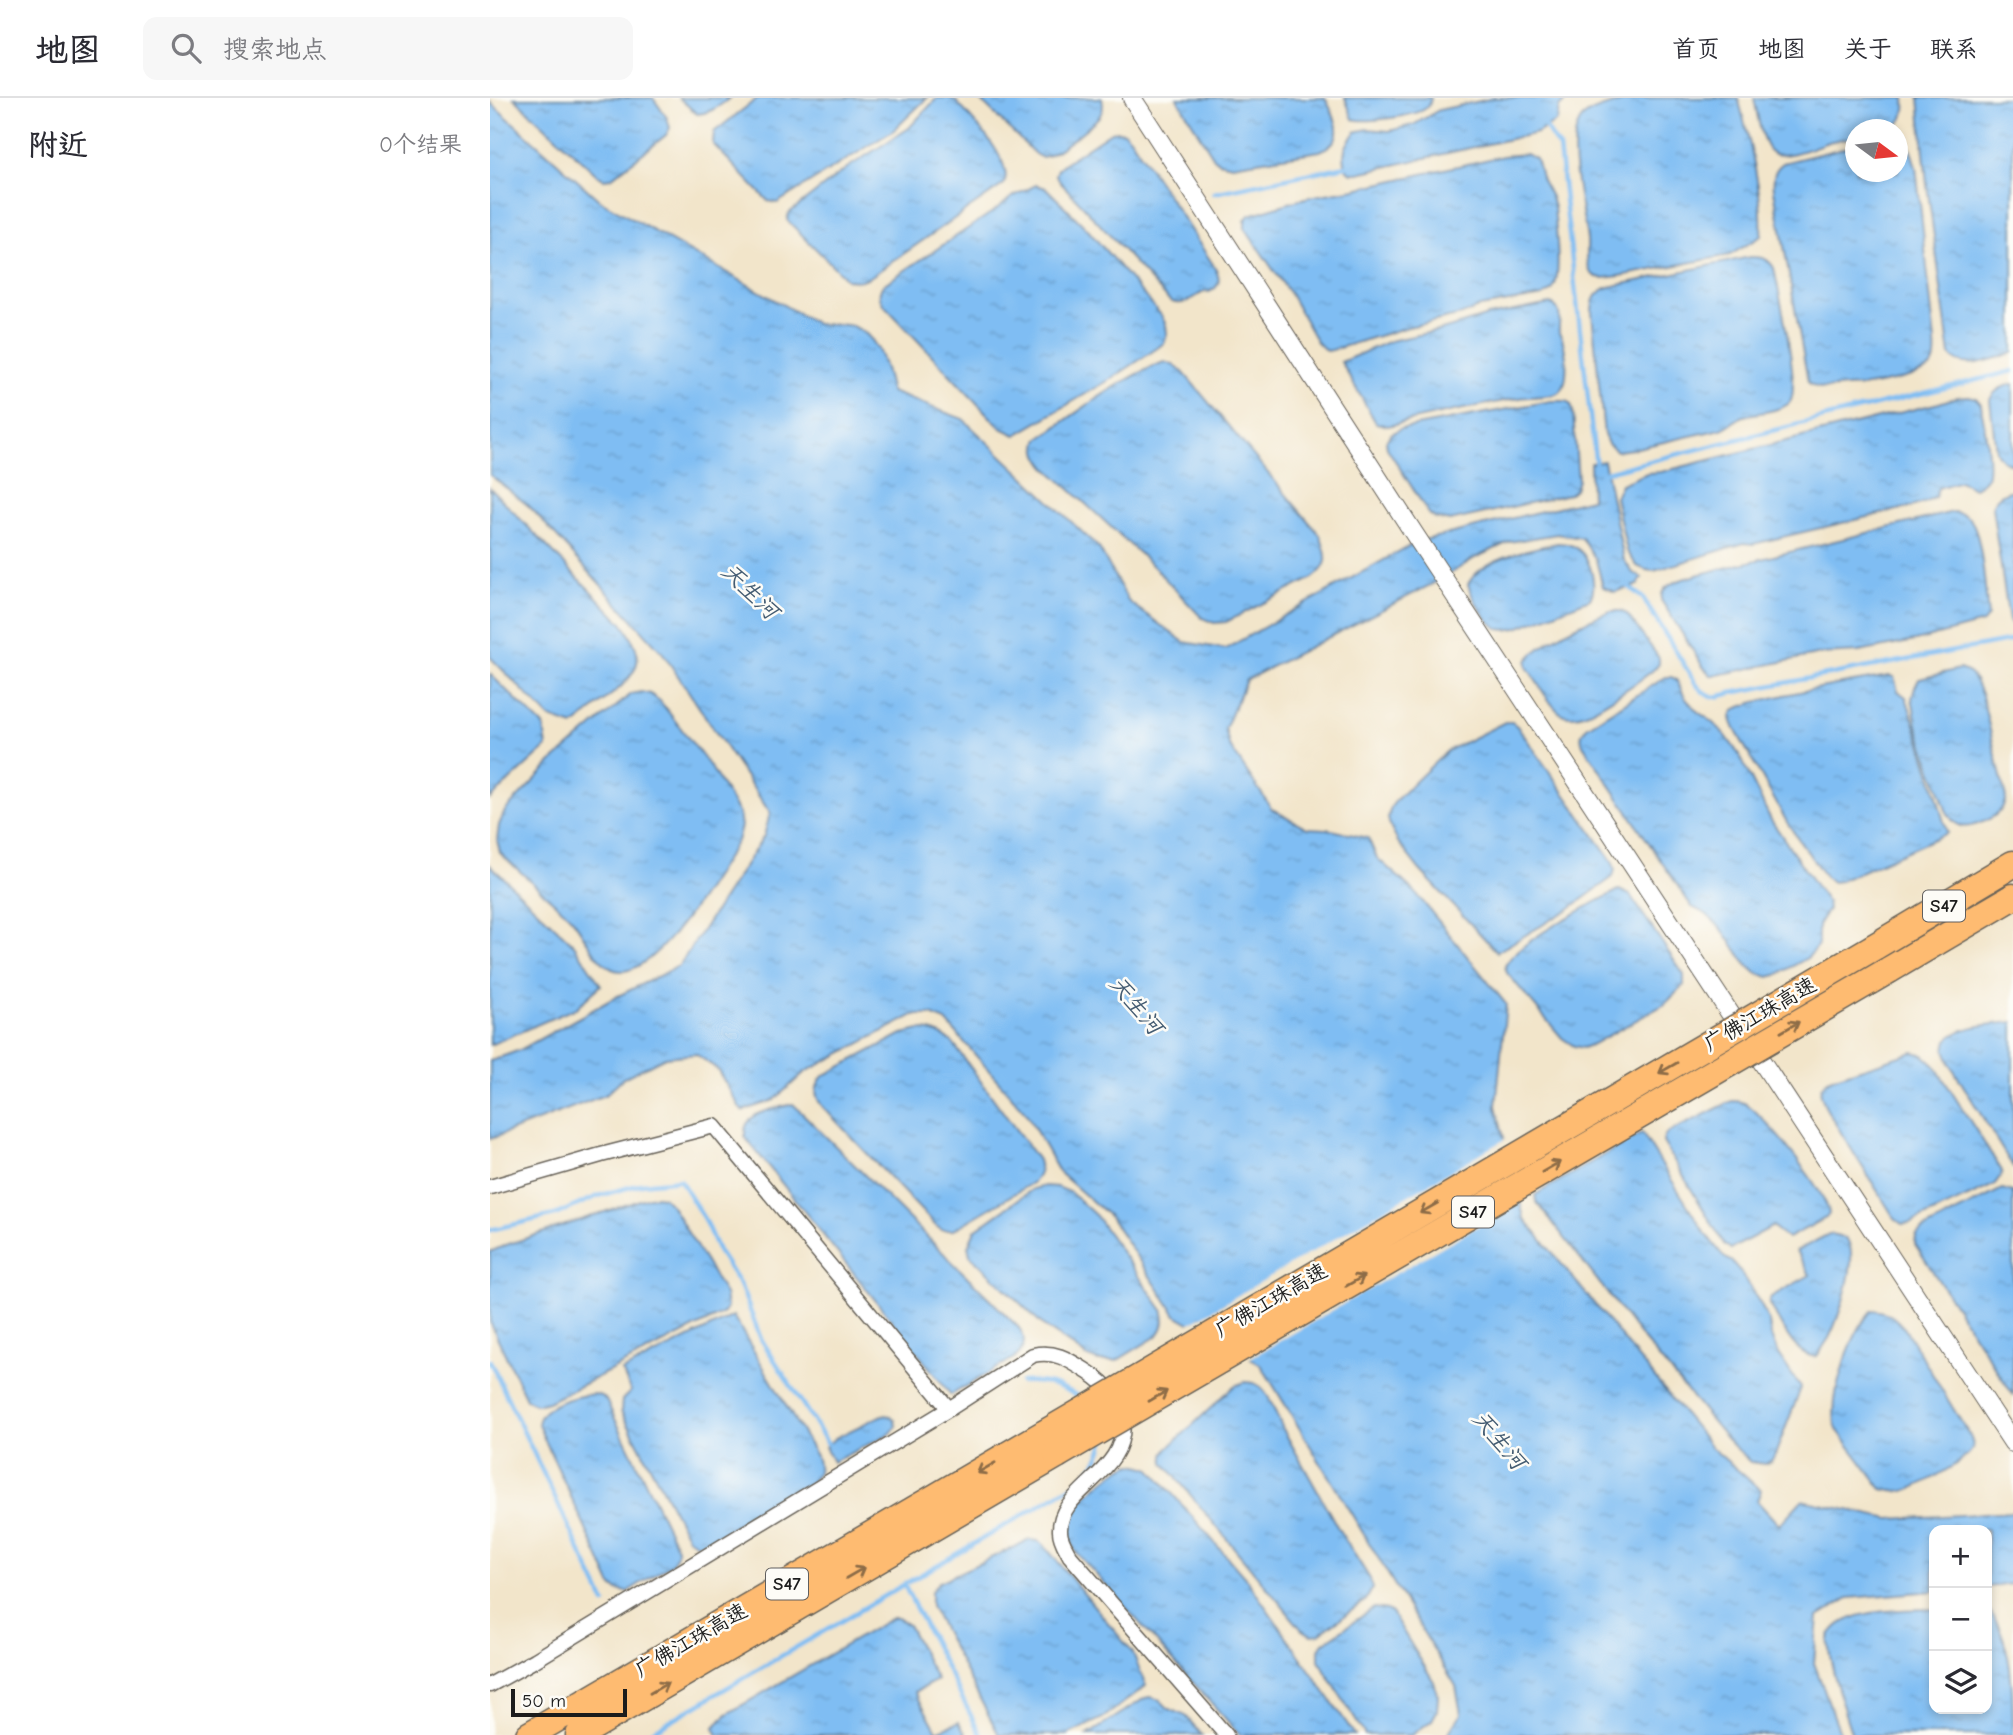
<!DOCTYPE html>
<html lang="zh">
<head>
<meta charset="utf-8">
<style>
	body { margin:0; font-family:"Comic Neue","LXGW WenKai TC",sans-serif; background:#f7f7f7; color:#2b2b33 }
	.controls { position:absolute; right:21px; bottom:21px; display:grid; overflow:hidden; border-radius:14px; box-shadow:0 4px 10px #0003 }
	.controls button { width:63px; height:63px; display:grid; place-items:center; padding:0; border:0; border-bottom:2px solid #e1e1e2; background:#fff; color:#2b2b33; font:35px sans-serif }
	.compass { position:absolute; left:1355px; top:21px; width:63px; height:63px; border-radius:50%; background:#fff; box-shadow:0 4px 10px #0003; rotate:105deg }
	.scale { position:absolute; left:21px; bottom:18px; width:116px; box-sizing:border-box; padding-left:7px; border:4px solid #1c1c1c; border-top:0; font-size:19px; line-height:24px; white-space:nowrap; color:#1c1c1c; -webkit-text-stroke:5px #fdfcf7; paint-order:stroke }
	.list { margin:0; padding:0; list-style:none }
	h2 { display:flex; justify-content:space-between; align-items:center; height:91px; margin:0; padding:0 28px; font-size:30px }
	h2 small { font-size:23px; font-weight:400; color:#7c7c81 }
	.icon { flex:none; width:38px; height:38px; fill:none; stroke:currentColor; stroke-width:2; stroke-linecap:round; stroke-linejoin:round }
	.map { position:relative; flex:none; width:1523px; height:1637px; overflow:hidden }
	header { display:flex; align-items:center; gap:42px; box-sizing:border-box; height:98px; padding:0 35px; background:#fff; border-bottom:2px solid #e1e1e2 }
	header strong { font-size:33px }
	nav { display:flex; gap:38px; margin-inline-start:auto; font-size:24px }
	.search { width:490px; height:63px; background:#f7f7f7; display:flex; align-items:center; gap:18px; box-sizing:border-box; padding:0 24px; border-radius:14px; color:#7c7c81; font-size:26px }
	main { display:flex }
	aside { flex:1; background:#fff }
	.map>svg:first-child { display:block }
	.water { fill:url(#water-ripples); stroke:#4e6c88; stroke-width:2 }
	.pier { fill:#f2e5ca }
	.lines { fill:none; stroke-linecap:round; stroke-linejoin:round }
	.stream { stroke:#7fbdf3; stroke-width:4.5 }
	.minor-casing { stroke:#676259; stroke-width:17 }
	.tertiary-casing { stroke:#676259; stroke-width:20 }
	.motorway-casing { stroke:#676259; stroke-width:29 }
	.minor { stroke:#fff; stroke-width:14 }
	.tertiary { stroke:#fff; stroke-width:18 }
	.motorway { stroke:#febb71; stroke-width:26 }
	.motorway-bridge-casing { stroke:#676259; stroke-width:29; stroke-linecap:butt }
	.motorway-bridge { stroke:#febb71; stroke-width:26 }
	.oneway { stroke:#8d6c46 }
	.labels { text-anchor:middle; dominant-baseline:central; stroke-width:5; stroke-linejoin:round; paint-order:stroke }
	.shield { fill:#fdfcf7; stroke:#605f5e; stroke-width:2 }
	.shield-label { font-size:19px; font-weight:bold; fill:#1c1c1c }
	.street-label { font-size:21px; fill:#1c1c1c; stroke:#fdfcf7 }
	.water-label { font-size:23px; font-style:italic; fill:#445c72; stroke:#fdfcf7 }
</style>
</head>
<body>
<header>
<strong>地图</strong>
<div class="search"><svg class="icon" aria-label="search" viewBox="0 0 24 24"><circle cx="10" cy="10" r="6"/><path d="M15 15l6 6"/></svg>搜索地点</div>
<nav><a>首页</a><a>地图</a><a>关于</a><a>联系</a></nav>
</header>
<main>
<aside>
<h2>附近<small>0个结果</small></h2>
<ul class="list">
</ul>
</aside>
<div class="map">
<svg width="1523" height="1637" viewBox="0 0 1523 1637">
	<defs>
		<pattern id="water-ripples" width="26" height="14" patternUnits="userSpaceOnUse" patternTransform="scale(1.75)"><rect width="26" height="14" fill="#7fbdf3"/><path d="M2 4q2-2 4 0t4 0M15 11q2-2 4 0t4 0" fill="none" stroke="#6da2d0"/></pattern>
	</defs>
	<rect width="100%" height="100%" fill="#fdfcf7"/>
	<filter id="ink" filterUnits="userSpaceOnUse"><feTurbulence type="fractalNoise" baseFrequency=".0143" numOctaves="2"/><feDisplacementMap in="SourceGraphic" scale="14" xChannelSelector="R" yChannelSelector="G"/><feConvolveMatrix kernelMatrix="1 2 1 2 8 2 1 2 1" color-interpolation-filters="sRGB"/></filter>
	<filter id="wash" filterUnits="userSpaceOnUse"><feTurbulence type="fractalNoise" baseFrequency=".00686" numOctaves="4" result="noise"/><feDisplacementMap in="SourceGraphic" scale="28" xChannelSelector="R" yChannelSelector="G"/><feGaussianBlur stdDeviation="1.57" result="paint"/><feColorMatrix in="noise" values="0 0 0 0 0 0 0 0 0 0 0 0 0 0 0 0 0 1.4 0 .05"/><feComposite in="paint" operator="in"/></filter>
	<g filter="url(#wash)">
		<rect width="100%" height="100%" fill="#f2e5ca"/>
		<!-- water -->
		<path class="water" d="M24,0H163L177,20L180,30L176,37L121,80L114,81L108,78Z
			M189,0H240C229,8 221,15 207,16Z
			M268,0H437L404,32L287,105L278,103L223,46L224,34Z
			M447,0H460L466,3C480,20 525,63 514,86L383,177C373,182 367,185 356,181L297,122L299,115L357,70L419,30Z
			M488,0H612C613,6 614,11 610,17C606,24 565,56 556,58C550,60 550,59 545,56Z
			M687,0H835C846,21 858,41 830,53L742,67L729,64L724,60Z
			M855,0H941C940,5 940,7 936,10C927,18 875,25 863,21Z
			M1004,0H1079L1069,9L1067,23L1047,35L868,75H862L857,72C851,55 855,48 865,34L878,31L899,33L923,27L949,12Z
			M1150,0H1248C1259,40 1274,98 1271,138L1240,157L1130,178C1120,179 1106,184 1100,173C1095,164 1098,151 1097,141C1093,113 1075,47 1090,23C1099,9 1134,4 1150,0Z
			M1264,0H1415C1419,37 1392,32 1366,32L1365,39C1356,40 1347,42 1338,44C1326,48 1291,64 1280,53C1271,45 1267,13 1264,0Z
			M1429,0H1523V255C1504,260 1474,275 1460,257L1437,87Z
			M0,4L109,102L327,226C338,227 352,225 362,228C391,238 394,269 401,294L473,321L609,450L639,504L694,544L735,551L926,444L1101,401L1100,365L1114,363L1134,462L1143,475L1152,480L1148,487L1125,494L1113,489L1106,462L1092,440L1067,436L1019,444L985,460L952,481L756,582L735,631L739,647L782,711L817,730L837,731L878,740L887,760L925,794L1016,906L1006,1008L1034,1120L1222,1350L1271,1392L1267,1403L1289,1427L1312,1402L1400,1421L1523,1414V1486L1497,1489V1432H1444V1493L1359,1500L1328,1519L1324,1565L1351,1637H957L971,1616L966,1588L771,1267L686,1217L620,1119L569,1074L536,1015L456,923L441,917H424L315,974L284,1002L252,1013L227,971L206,956L175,959L133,980L115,997L0,1041V963L30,952L124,900L189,868L274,738L280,715L172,554L40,409L0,377Z
			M628,33L634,34L640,40L724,168C730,179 732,188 719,194L715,193C704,199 693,210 680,203C643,164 608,123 570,84L566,77L568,71L573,66L621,34Z
			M1408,40C1421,45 1422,57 1426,69L1445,243C1445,250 1447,259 1443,266C1435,279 1387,286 1372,289C1355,286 1331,297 1318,284L1284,92C1283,80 1283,72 1293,65L1365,47L1366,74H1408Z
			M1036,56L1046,61L1052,82L1061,99L1064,109C1065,125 1073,181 1062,192C1061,194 1055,196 1053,198L990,209L972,217L918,229L842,252L836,253L827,244L800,196L755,131V123L759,117L819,99L865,91L1013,58Z
			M546,87L556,90L597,131L671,217L676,227L677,236L674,245L666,251L621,281L526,337L511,330L502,321L393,206C389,199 388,195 393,187L504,113L522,99Z
			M1260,159C1272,159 1278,160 1284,170C1288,192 1311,288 1300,304C1293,313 1265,315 1254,318C1245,321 1240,328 1231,331L1143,351L1127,353L1118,346L1114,337L1102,215C1102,200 1106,194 1119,189Z
			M1060,206C1074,210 1068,223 1069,235C1077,245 1081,288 1068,295C1057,300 1042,298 1030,300C986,308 942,317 898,328L886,325L851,264L900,243L952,232L998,218Z
			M674,264L683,267L693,274L830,437C837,458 842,465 823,480L736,524L724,525L712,520L663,468L558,371C550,361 543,354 549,341C588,314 630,281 674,264Z
			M1523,286V366H1522C1513,364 1510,361 1506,353L1500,302C1504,292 1513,288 1523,286Z
			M1479,298L1486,300L1491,306C1493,322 1502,365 1497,379C1494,384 1490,387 1484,390L1470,383L1448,390L1445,399L1436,404L1424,408L1263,446L1254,445L1164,473L1156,472L1147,468L1137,453L1125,399L1131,386L1157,375L1171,374L1449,305L1467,299Z
			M1061,303H1077L1081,307L1083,314L1088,382L1085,391L1079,396L960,423L945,420L939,416L897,350L896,343L901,336L910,331Z
			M0,390L132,525C156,558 152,572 121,597C108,607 96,618 83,628L60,620L0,559Z
			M1523,392V527L1519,523L1502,409C1506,398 1512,395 1523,392Z
			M1463,414C1471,416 1477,416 1482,424C1491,436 1495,490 1497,508L1498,518L1493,525L1425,543L1369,554L1331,556L1222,578L1214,570L1171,502C1170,484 1196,481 1210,476Z
			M1068,445C1072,446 1076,445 1080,447C1099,453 1109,485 1100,501L1027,530C1021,531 1016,533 1010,531C997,526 981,499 978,486C993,459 1040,451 1068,445Z
			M1121,513H1131L1137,516L1169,560V566C1162,576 1109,610 1096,615C1089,618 1082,619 1074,617C1062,612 1045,580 1037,569V563C1050,544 1099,521 1121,513Z
			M1469,571L1478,574L1485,582L1492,598L1516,700C1514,706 1513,711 1508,715C1501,721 1481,731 1471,728C1463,725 1460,719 1456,712L1427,627L1422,600L1425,589L1429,581Z
			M0,576L54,629L57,649L0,701Z
			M1399,578L1404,579L1408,593L1416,599L1439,670L1457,735L1350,783L1342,784L1336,780L1298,726L1245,631C1242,624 1238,618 1245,612C1256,601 1376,582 1399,578Z
			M1176,579H1181L1186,581L1196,601L1208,614L1223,624L1236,638L1250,658L1281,722L1337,804L1338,811L1328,827V846L1325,852L1317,860L1287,877L1279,879L1266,875L1257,867L1231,830L1216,816L1202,809L1093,647C1090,639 1091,635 1097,629Z
			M151,594L160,596L170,603L222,671L249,716L251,728L247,743C229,771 162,890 122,871C103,861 95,836 82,821C75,813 66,806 58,799C42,784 26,770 10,755L7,742L9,727L15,713L65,661L141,596Z
			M1015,624H1022L1028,629L1122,763L1125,771L1123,779L1079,811L1007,854L929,771L908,744L900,729L898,720L901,709L908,700L957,653Z
			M0,767L84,847L111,887L86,910L0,947Z
			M1129,792L1140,797L1194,877V887L1175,906L1103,946L1093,950L1084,948L1072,940L1017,875L1015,868C1027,843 1103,806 1129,792Z
			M1523,924V1069L1460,966L1455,951L1457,942C1474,926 1501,927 1523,924Z
			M430,932C443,932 451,936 462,944L548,1062C551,1072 550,1078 542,1085L463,1132H452L446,1128L333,1009C324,998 324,990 333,978L412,936Z
			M1423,954L1432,956L1445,968L1512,1073L1510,1079L1504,1087L1421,1125L1412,1126L1405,1121L1337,1012C1331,997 1324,989 1342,980Z
			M1242,1003C1248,1003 1253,1004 1258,1007C1276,1020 1338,1096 1339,1116L1336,1120L1298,1140L1292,1137L1283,1128L1241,1151L1234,1146L1173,1044L1174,1039L1177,1035Z
			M303,1006L529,1230C536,1240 536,1248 527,1258L461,1297L255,1039C252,1013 283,1012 303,1006Z
			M1152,1035L1213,1132L1234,1159L1242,1164L1249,1172L1271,1207L1279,1224L1281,1238L1288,1256L1311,1290L1285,1357L1281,1363L1275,1366L1260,1364L1236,1340L1149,1236L1046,1103L1045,1097Z
			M555,1088L567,1089L580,1094L606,1118L672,1211C675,1222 675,1229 667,1238L626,1263H608L598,1259L555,1229L480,1157L478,1148L485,1132L543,1091Z
			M1512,1091L1523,1094V1297L1425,1146L1426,1138L1432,1132Z
			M166,1098L173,1099L182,1108L235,1196L237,1209L234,1215L58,1304C49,1307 43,1307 36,1301L0,1224V1154L16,1147L159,1099Z
			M1339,1136C1345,1137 1355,1138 1358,1144C1369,1162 1348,1222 1339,1240C1335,1246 1331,1252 1327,1258C1305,1261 1288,1221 1279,1204L1281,1199L1320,1177L1306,1153Z
			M1382,1212C1398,1213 1406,1220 1415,1231L1481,1340C1482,1344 1484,1347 1482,1351C1478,1362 1427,1390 1414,1393C1406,1395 1400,1393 1392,1391L1346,1330C1338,1298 1361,1236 1382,1212Z
			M243,1218L326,1358C330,1370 330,1378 318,1386L218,1443L207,1446L198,1440L131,1313L132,1302L141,1293L132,1273Z
			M755,1284L764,1285L771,1289L779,1300L793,1331L849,1432L880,1481L882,1491L876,1502L829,1536L822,1537L812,1532L674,1365V1357L677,1351L744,1288Z
			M104,1296L112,1298L116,1302L187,1450V1457L181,1466L137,1494L127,1492L122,1488L48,1327C49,1306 86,1298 104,1296Z
			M392,1317L401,1318L405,1322L406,1328L401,1335L343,1364L335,1349L345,1340Z
			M642,1366L653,1368L661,1371L757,1482L865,1637H750L585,1453C582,1445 577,1436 578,1426C581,1406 624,1372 642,1366Z
			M539,1442L548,1443L553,1446L643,1555L656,1588L613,1620L577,1637H509L441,1508V1494L449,1484Z
			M884,1510L897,1512L902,1515L944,1584L948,1598L947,1613L942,1622L922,1637H875L829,1563V1551L833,1545Z
			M1444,1511V1611H1497V1510C1523,1539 1523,1596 1523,1637H1362C1356,1621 1336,1555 1339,1541C1348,1509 1418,1512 1444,1511Z
			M402,1520H408L418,1527L447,1582L425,1594L447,1633L469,1624L476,1637H228L224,1630L237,1616Z
			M660,1599L670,1602L679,1611L696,1618L712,1637H598L655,1600Z"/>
		<!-- pier -->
		<path class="pier" d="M1017,1040L1033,1102L757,1262L697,1227Z"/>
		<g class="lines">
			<!-- stream -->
			<path class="stream" d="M1054,27L1069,50L1106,369
				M724,95L861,67
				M1112,375L1523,273
				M1135,486L1153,500L1206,586C1219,602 1223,601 1241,595L1523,542
				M0,1132L65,1117L108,1098L151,1086L190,1082L214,1121L228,1153L251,1189L271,1241L340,1349
				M0,1263L115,1505
				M531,1284C557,1283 572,1287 593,1302
				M414,1487L491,1637
				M156,1637L588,1385C600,1372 612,1360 614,1342"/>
		</g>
	</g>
	<g filter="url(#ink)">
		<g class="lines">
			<!-- minor casing -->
			<g class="minor-casing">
				<path id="minor" d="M0,1089L111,1057L224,1028L459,1311
					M0,1587L45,1562L459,1311L543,1257C565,1252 579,1262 598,1274C615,1285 629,1299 632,1319C641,1376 568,1390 570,1433C570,1442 576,1450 580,1458L736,1637"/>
			</g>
			<!-- tertiary casing -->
			<g class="tertiary-casing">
				<path id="tertiary" d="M642,0L925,437L1523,1345"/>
			</g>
			<!-- motorway casing -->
			<g class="motorway-casing">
				<path id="motorway" d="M1384,849L1523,766
					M1399,872L1523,799
					M39,1637L555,1335
					M89,1637L567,1357"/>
			</g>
			<!-- minor -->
			<use href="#minor" class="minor"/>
			<!-- tertiary -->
			<use href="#tertiary" class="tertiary"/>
			<!-- motorway -->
			<use href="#motorway" class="motorway"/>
			<!-- motorway-bridge casing -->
			<g class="motorway-bridge-casing">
				<path id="motorway-bridge" d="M555,1335L1384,849
					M567,1357L1399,872"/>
			</g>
			<!-- motorway-bridge -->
			<use href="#motorway-bridge" class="motorway-bridge"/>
		</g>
		<!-- one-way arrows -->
		<defs><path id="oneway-shaft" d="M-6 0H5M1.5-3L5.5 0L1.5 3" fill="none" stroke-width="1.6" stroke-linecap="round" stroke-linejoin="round" transform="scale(1.75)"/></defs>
		<g class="oneway">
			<use href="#oneway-shaft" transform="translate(1300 929) rotate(-30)"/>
			<use href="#oneway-shaft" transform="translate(1178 970) rotate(150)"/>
			<use href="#oneway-shaft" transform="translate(1061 1069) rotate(-30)"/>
			<use href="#oneway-shaft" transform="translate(939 1110) rotate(150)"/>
			<use href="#oneway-shaft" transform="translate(865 1183) rotate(-30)"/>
			<use href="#oneway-shaft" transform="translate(668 1298) rotate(-30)"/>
			<use href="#oneway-shaft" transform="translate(496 1370) rotate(150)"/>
			<use href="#oneway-shaft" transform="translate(365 1475) rotate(-30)"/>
			<use href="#oneway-shaft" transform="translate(169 1590) rotate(-30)"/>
		</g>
	</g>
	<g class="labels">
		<!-- shield labels -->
		<g class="shield">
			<rect x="1433" y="792.5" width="42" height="31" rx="5"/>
			<rect x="962" y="1098.5" width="42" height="31" rx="5"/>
			<rect x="276" y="1470.5" width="42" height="31" rx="5"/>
		</g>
		<g class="shield-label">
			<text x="1454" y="808">S47</text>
			<text x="983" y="1114">S47</text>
			<text x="297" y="1486">S47</text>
		</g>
		<!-- street labels -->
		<g class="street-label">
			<text transform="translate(1270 916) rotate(-30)">广佛江珠高速</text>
			<text transform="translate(781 1202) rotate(-30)">广佛江珠高速</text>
			<text transform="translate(201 1542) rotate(-30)">广佛江珠高速</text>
		</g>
		<!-- water labels -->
		<g class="water-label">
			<text transform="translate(260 493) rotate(44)">天生河</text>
			<text transform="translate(646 907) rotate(50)">天生河</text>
			<text transform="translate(1009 1342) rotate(50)">天生河</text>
		</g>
	</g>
</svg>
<div class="controls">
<button>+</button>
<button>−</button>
<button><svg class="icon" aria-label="layers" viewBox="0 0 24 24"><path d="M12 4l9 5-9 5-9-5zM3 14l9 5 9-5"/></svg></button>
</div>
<svg class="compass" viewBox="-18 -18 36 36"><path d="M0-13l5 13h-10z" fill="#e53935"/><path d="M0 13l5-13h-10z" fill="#7c7c81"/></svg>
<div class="scale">50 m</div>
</div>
</main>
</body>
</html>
